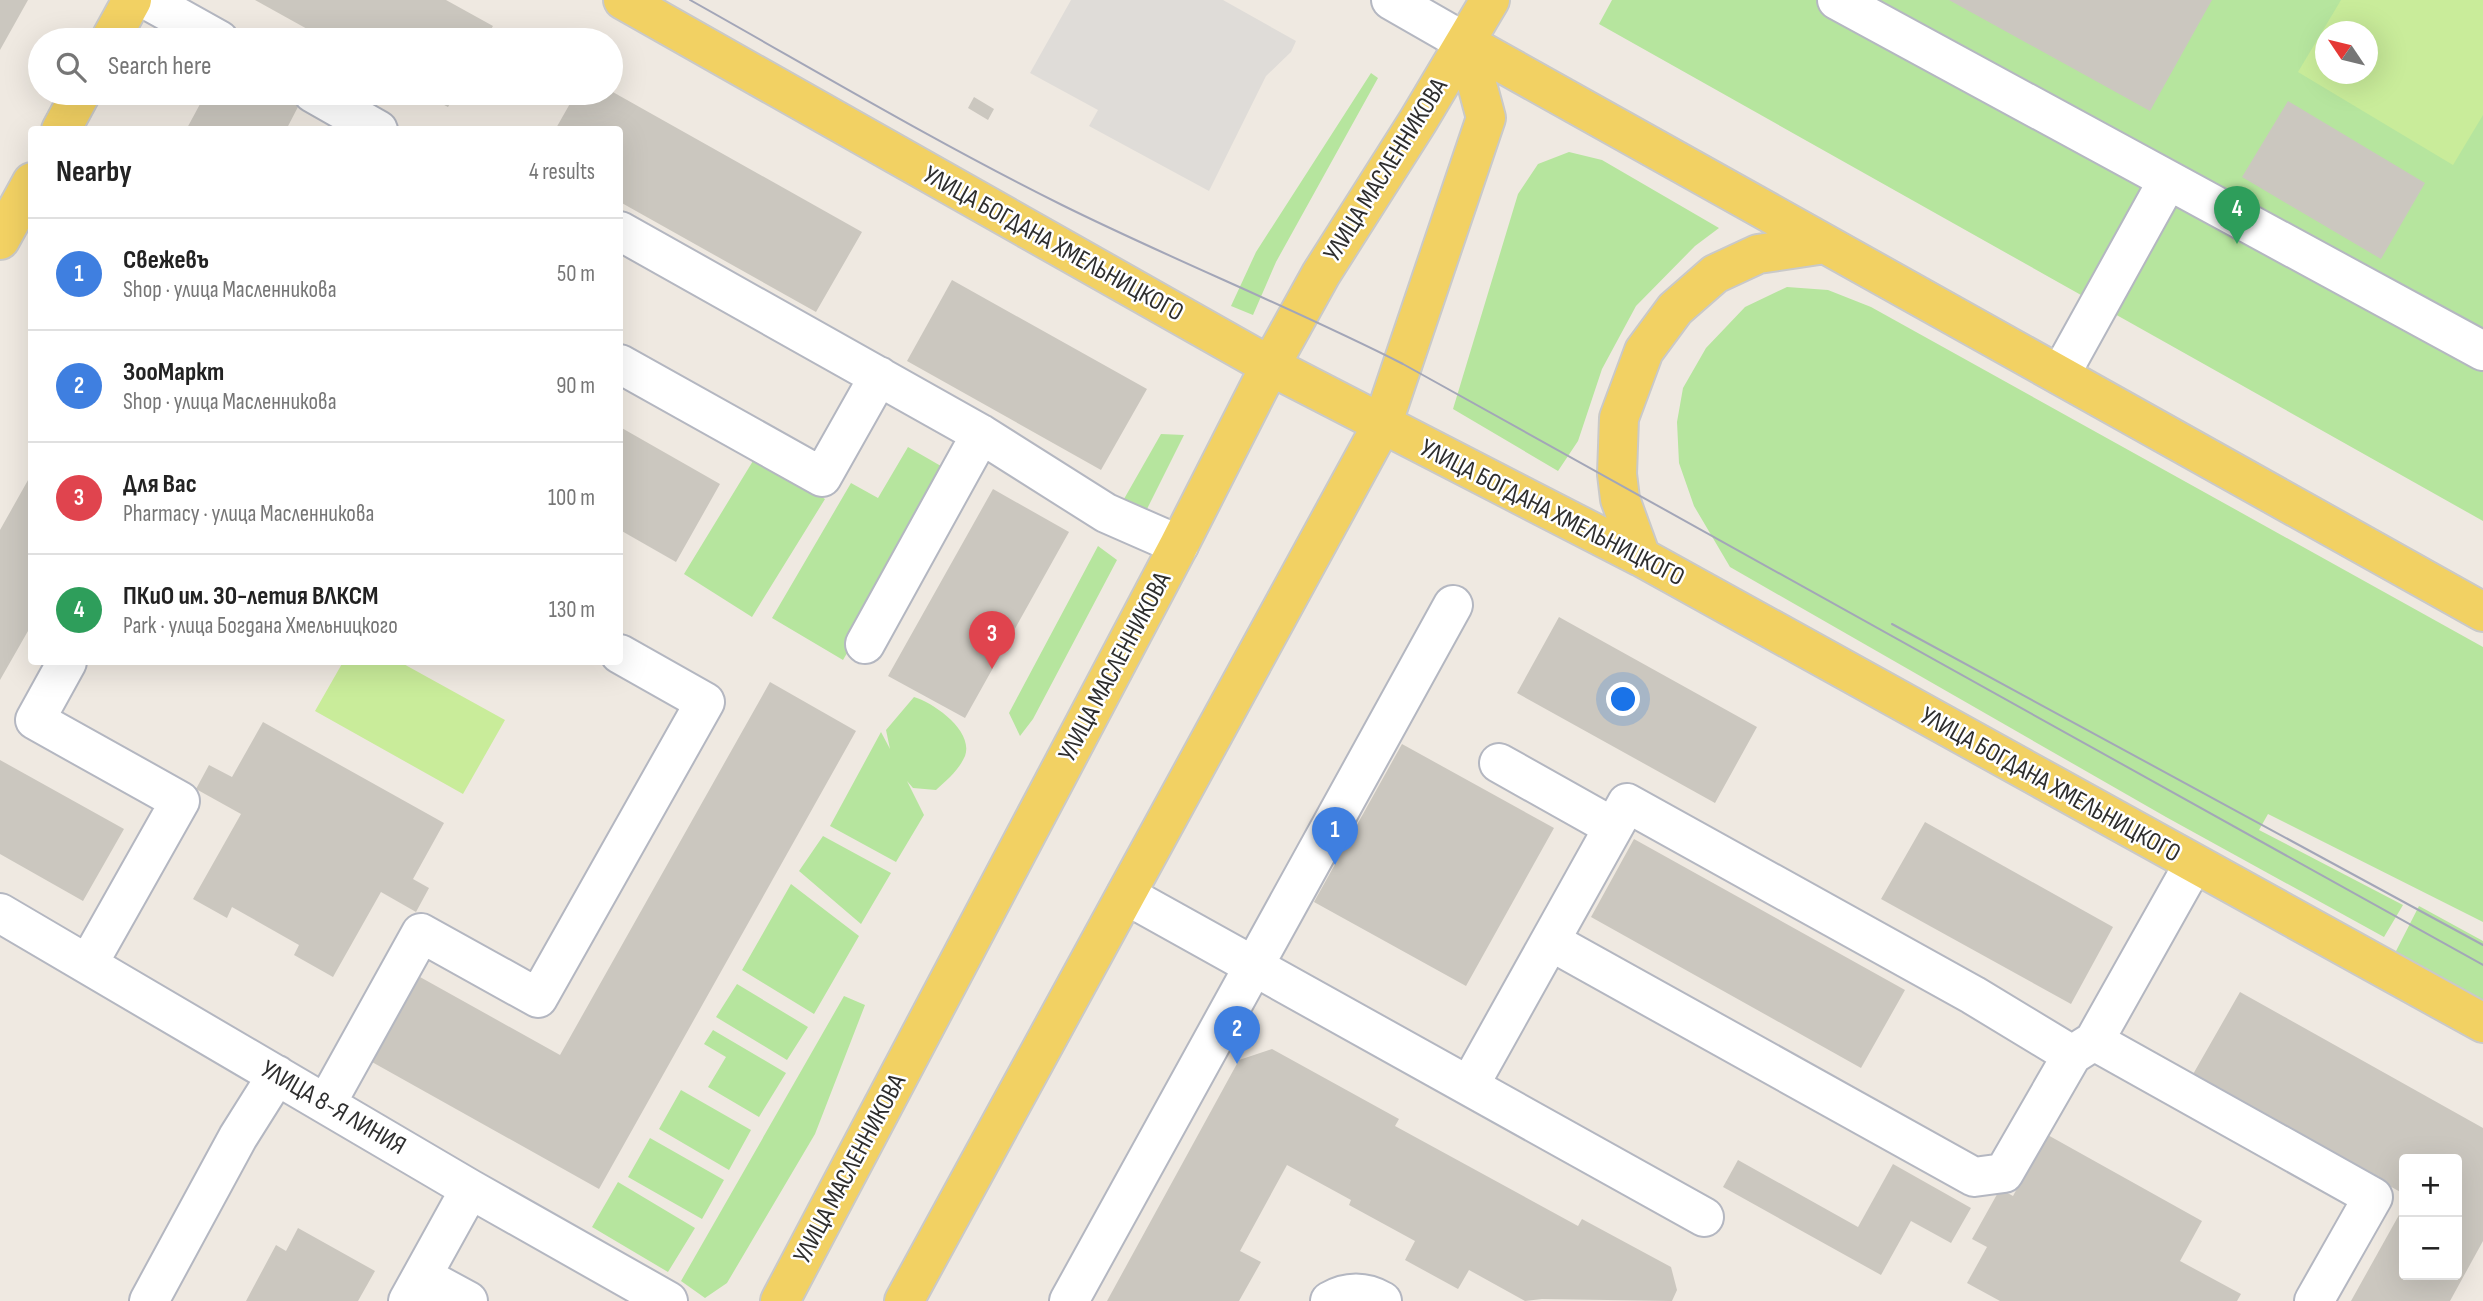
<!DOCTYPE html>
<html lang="en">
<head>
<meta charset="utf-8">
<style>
	body { margin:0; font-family:"Sofia Sans Condensed",sans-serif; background:#f6f6f6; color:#222 }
	.controls { position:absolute; right:21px; bottom:21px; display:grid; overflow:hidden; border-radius:7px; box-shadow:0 7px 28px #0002 }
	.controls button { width:63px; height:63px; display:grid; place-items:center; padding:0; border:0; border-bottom:2px solid #e0e0e0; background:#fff; color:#222; font:35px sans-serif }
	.compass { position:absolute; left:2315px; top:21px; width:63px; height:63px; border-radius:50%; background:#fff; box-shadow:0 7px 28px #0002; rotate:305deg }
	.you { position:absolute; left:1624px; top:700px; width:24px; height:24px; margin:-18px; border:5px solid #fff; border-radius:50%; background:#1a73e8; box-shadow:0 0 0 10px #1a73e833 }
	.badge { display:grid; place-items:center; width:46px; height:46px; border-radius:50%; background:#111827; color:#fff; font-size:23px; font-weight:700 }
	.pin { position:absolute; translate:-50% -58px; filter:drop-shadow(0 2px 4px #0008) }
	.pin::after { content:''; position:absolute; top:37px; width:24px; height:21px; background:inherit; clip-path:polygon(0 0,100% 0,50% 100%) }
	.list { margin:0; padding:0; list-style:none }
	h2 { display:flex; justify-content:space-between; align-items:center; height:91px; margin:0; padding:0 28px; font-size:30px }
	h2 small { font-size:23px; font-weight:400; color:#767676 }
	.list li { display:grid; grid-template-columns:46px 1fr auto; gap:21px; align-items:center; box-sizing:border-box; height:112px; padding:0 28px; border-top:2px solid #e0e0e0 }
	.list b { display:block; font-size:26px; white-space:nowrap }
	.list p { margin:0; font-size:23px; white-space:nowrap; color:#767676 }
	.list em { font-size:23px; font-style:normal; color:#767676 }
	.icon { flex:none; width:38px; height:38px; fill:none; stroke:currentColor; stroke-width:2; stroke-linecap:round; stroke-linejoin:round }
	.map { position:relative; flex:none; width:2483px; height:1301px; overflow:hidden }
	.search { position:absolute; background:#fff; box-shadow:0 7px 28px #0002; left:28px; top:28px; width:595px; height:77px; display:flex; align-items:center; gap:18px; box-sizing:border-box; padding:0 24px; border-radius:38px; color:#767676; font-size:26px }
	.panel { position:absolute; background:#fff; box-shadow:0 7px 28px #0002; left:28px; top:126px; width:595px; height:539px; border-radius:7px }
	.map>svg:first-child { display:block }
	.green { fill:#b6e59e; fill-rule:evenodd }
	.pitch { fill:#c9ec9a; fill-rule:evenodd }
	.plaza { fill:#dfdcd8 }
	.building { fill:#cbc7bf }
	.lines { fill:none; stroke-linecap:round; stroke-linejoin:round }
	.minor-casing { stroke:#b4b7c1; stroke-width:42 }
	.major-casing { stroke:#c9c9c9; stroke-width:42 }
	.minor { stroke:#fff; stroke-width:38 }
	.major { stroke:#f2d163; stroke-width:38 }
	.tram { stroke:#a3a6b8; stroke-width:2 }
	.labels { text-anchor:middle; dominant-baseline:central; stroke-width:5; stroke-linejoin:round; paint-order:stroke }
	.street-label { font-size:26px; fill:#2e2e2e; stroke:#fff }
</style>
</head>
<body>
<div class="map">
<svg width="2483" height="1301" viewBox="0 0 2483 1301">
	<rect width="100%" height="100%" fill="#efe9e1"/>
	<!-- green -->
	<path class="green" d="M1612,0H2483V521L1599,24ZM2326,32H2368V74H2326Z
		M1371,73L1378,78L1276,262L1253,315L1231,306L1256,252Z
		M1569,152L1602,160L1719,228L1695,246L1636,306L1602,369L1578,441L1558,471L1453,409L1518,194L1538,164Z
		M1787,287L1828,290L1871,307L2483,647V922L2268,814L2259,830L2403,905L2384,937L2166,817L1730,567L1694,506L1679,463L1677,422L1683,388L1706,348L1745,307Z
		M1161,434L1184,435L1145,513L1120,506Z
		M908,447L953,473L843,660L772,618L851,483L878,498Z
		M756,456L825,499L752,617L684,574Z
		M1098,546L1117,560L1033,719L1020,736L1009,713Z
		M914,697C934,703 974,731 965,756C959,770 947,780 936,790L913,788L907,781L924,815L896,862L830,826L881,732L890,749L886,730Z
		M823,836L891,873L861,924L799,871Z
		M791,884L859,936L814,1014L742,970Z
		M2419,906L2483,941V1000L2395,953Z
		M737,984L808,1027L787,1060L716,1017Z
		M844,996L865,1005L815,1134L727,1283L705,1298L681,1281Z
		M713,1030L786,1073L759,1117L708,1087L726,1057L704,1044Z
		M681,1090L751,1130L729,1170L659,1129Z
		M650,1138L724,1180L702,1219L628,1177Z
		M618,1182L695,1228L668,1272L592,1227Z"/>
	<!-- pitch -->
	<path class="pitch" d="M2341,0H2483V115L2453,165L2298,72ZM2326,32H2368V74H2326Z
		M343,662H400L505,720L463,794L315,711Z"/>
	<!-- plaza -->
	<path class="plaza" d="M1071,0H1223L1296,41L1291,52L1266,76L1209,191L1089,126L1098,110L1030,73Z"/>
	<!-- building -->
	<path class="building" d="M0,0H28L0,50Z
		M255,0H446L493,26L485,40H327Z
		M1949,0H2212L2150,111Z
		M611,91L862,232L816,312L620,202V130H555L576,93H611Z
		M206,93H282L300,103L286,130H186Z
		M421,93H456L448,107Z
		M974,97L994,109L988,120L968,108Z
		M2288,101L2425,183L2381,259L2242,177Z
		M952,280L1147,389L1101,470L907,361Z
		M620,427L720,484L676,562L620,530Z
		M32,473V624L0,680V530Z
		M993,489L1069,532L965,718L888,676Z
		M1559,617L1757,727L1715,803L1517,693Z
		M770,682L856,731L599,1189L372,1062L420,977L560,1055Z
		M263,722L444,823L413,879L429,888L416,912L381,892L333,977L294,955L299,945L232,907L227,918L193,899L241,814L196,789L209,765L232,777Z
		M1402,744L1554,828L1466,986L1314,902Z
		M0,760L124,829L83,901L0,854Z
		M1925,822L2113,927L2071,1004L1881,899Z
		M1634,839L1905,990L1861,1068L1591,917Z
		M2240,992L2483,1128V1241L2450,1301H2351L2404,1206V1275H2457V1159H2404V1194L2192,1076Z
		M1272,1049L1399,1119L1395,1126L1578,1226L1582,1219L1671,1267L1677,1290L1672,1301L1542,1299L1525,1301L1469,1270L1458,1289L1405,1260L1415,1241L1349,1205L1351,1200L1287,1165L1240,1251L1261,1262L1239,1301H1107L1239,1060Z
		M2046,1134L2202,1221L2180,1261L2241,1294L2237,1301H2000L1967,1283L1987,1247L1972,1239L2000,1189L2013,1196Z
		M1738,1160L1858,1227L1893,1164L1971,1208L1951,1243L1911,1221L1881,1275L1723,1187Z
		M298,1228L375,1271L358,1301H246L276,1245L286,1251Z"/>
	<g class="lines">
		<!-- minor casing -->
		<g class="minor-casing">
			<path id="minor" d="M147,0L219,40
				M1391,0L1466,43
				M1837,0L2483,351
				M313,93L378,130
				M620,231L981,434L1106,513L1179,545
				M620,364L822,477L879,376
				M2060,375L2168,180
				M865,644L981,434
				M67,662L35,720L180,801L88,964
				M1499,763L1613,827
				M1126,895L1704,1217
				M0,913L470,1189L668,1301
				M1550,941L1974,1177L2004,1173L2072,1055L2094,1041L2193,865
				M2094,1041L2373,1197L2314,1301
				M1469,1086L1627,803L1973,995L2072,1055
				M326,1104L421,933L538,998L705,702L620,654
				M422,1276L468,1301
				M149,1301L238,1137L277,1075
				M408,1301L470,1189
				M1069,1301L1453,605
				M1330,1301C1347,1291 1365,1291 1382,1301"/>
		</g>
		<!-- major casing -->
		<g class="major-casing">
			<path id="major" d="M623,0L1270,366L1641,557L2483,1023
				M110,40L132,0
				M1466,43L2483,612
				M61,130L81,93
				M0,240L32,182
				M1641,557L1620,499L1617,474L1619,418L1644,351L1675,309L1715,274L1758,254L1825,244
				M780,1301L1179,545L1270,366L1321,274L1418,121L1490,0
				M904,1301L1382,425L1486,118L1466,43"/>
		</g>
		<!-- minor -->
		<use href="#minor" class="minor"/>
		<!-- major -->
		<use href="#major" class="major"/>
		<!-- tram -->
		<path class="tram" d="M690,0C813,69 935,142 1062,205C1175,261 1291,307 1403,364L2483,965
			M1892,624L2483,945"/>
	</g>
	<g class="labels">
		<!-- street labels -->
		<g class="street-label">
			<text transform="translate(1386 170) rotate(-58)">УЛИЦА МАСЛЕННИКОВА</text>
			<text transform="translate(1053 244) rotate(29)">УЛИЦА БОГДАНА ХМЕЛЬНИЦКОГО</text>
			<text transform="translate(1552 513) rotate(27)">УЛИЦА БОГДАНА ХМЕЛЬНИЦКОГО</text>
			<text transform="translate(1115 667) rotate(-62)">УЛИЦА МАСЛЕННИКОВА</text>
			<text transform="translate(2050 785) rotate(29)">УЛИЦА БОГДАНА ХМЕЛЬНИЦКОГО</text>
			<text transform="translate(333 1108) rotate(30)">УЛИЦА 8-Я ЛИНИЯ</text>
			<text transform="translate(850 1169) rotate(-62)">УЛИЦА МАСЛЕННИКОВА</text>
		</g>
	</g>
</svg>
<div class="controls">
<button>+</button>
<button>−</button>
</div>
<svg class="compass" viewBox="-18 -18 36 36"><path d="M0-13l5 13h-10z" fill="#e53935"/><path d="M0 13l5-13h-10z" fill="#767676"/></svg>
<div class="you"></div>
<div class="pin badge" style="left:1335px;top:865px;background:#3f7fe0">1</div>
<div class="pin badge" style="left:1237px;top:1064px;background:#3f7fe0">2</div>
<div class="pin badge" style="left:992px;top:669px;background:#e0444e">3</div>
<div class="pin badge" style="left:2237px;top:244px;background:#2e9e5b">4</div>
<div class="search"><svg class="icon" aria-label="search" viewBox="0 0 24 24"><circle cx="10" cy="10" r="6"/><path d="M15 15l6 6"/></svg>Search here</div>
<section class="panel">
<h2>Nearby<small>4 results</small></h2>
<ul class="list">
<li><span class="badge" style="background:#3f7fe0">1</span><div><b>Свежевъ</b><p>Shop · улица Масленникова</p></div><em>50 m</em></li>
<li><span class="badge" style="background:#3f7fe0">2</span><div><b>ЗооМаркт</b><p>Shop · улица Масленникова</p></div><em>90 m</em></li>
<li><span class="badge" style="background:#e0444e">3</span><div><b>Для Вас</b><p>Pharmacy · улица Масленникова</p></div><em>100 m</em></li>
<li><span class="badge" style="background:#2e9e5b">4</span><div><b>ПКиО им. 30-летия ВЛКСМ</b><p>Park · улица Богдана Хмельницкого</p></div><em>130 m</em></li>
</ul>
</section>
</div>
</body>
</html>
